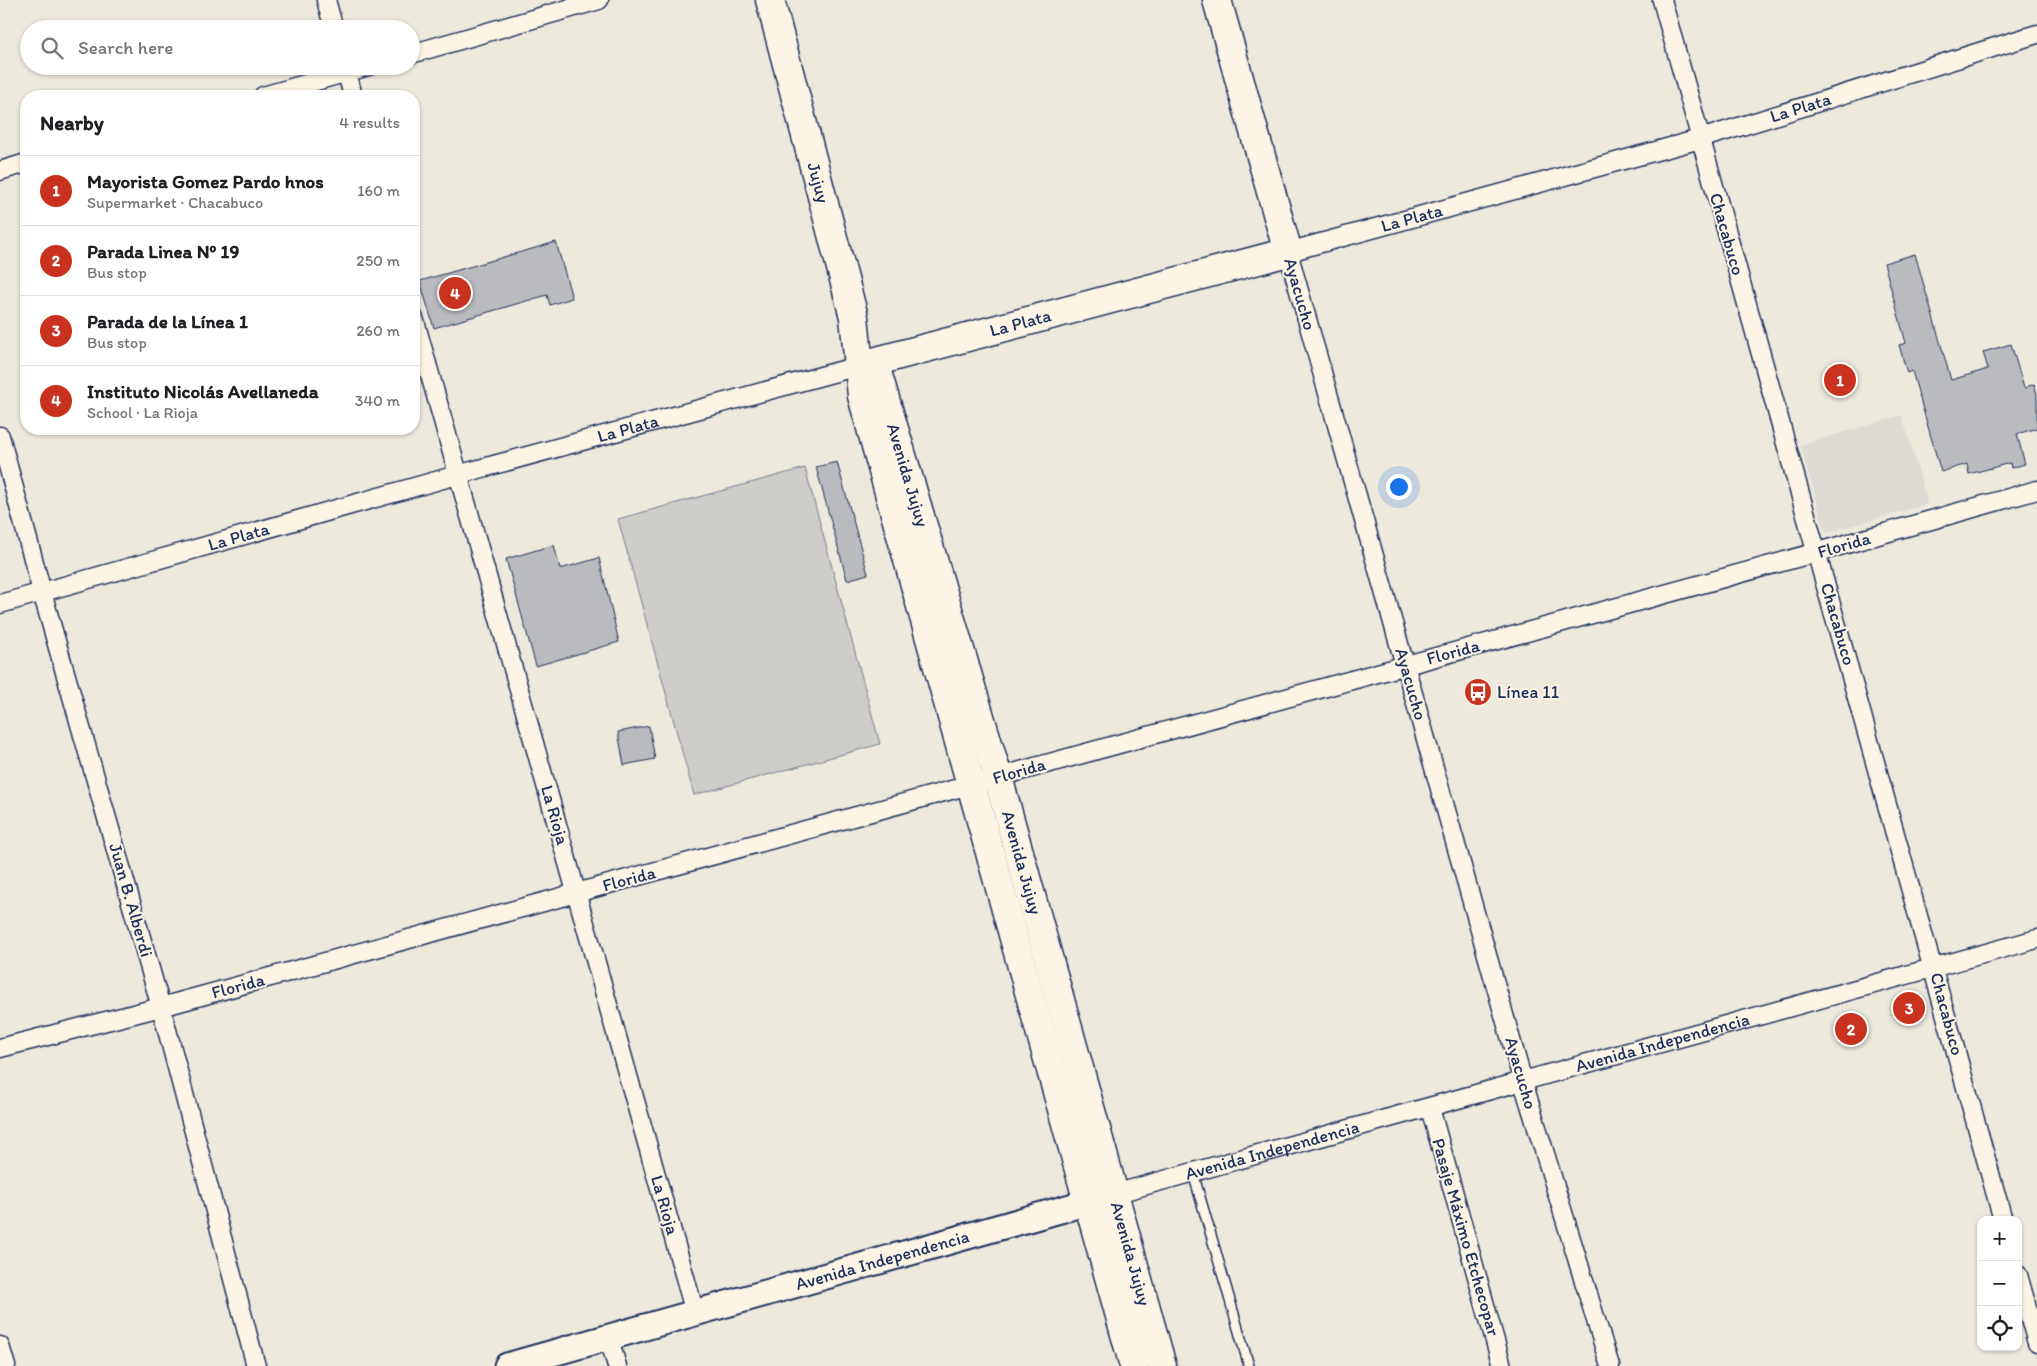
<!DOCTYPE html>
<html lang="en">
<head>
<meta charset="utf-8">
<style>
	body { margin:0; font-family:Itim,sans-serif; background:#f6f6f6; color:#202124 }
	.controls { position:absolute; right:15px; bottom:15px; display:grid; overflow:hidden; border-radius:10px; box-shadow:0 1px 4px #0004 }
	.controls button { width:45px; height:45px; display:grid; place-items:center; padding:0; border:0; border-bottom:1px solid #e0e0e0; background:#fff; color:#202124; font:25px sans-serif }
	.you { position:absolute; left:1398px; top:486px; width:18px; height:18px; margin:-12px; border:4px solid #fff; border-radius:50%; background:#1a73e8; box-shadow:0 0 0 8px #1a73e833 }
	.badge { display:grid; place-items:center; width:32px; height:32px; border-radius:50%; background:#c8321e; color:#fff; font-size:16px; font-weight:700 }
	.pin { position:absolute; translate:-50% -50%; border:2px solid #fff; box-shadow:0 1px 5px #0006 }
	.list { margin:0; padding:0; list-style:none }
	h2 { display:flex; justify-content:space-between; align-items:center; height:65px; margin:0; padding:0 20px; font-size:21px }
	h2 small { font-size:16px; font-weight:400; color:#757577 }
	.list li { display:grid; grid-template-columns:32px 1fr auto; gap:15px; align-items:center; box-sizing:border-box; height:70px; padding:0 20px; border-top:1px solid #e0e0e0 }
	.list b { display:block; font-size:19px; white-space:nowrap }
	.list p { margin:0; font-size:16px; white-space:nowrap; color:#757577 }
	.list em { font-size:16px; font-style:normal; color:#757577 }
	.icon { flex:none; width:28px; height:28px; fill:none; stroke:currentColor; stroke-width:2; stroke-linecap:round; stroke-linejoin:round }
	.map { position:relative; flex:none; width:2037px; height:1366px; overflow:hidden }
	.search { position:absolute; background:#fff; box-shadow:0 1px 4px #0004; left:20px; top:20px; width:400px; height:55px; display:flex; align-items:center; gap:12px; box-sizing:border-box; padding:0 18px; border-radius:28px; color:#757577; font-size:19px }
	.panel { position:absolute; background:#fff; box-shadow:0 1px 4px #0004; left:20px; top:90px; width:400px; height:345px; border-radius:20px }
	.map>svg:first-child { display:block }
	.built { fill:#dedbd4 }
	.green { fill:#cfcdca; stroke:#757e94 }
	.building { fill:#babbbe; stroke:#1b2f5e }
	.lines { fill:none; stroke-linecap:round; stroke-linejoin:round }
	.service-casing { stroke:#1b2f5e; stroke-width:12 }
	.minor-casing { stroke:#1b2f5e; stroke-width:21 }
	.secondary-casing { stroke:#1b2f5e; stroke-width:29 }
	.primary-casing { stroke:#1b2f5e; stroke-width:31 }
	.service { stroke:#fcf5e5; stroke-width:9 }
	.minor { stroke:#fcf5e5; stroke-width:18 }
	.secondary { stroke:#fcf5e5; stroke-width:25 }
	.primary { stroke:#fcf5e5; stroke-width:28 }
	.labels { text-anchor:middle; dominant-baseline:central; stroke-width:4; stroke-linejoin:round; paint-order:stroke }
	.street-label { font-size:18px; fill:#1b2f5e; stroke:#fcf5e5 }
	.poi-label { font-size:18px; fill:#1b2f5e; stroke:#fcf5e5; text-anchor:start }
</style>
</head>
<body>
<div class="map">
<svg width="2037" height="1366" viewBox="0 0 2037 1366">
	<rect width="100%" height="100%" fill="#eee9dd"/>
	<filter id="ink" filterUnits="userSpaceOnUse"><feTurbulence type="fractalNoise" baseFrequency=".02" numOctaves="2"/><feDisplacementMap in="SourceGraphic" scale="10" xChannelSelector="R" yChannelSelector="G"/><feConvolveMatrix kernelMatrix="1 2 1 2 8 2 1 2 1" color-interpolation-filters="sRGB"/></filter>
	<g filter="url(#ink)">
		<!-- built -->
		<path class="built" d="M1902,415L1928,504L1826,533L1800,445Z"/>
		<!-- green -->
		<path class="green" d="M805,468L880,744L694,795L618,519Z"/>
		<!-- building -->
		<path class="building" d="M556,242L572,298L550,305L547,295L434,328L420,281Z
			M1915,254L1951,380L1988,369L1983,352L2011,344L2024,388L2034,384L2037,394V428L2017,434L2025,464L2011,468L2010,463L1969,474L1967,464L1941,472L1912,371L1907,373L1899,345L1906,343L1884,263Z
			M837,462L868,574L847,580L816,467Z
			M554,545L560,569L599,558L619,642L536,666L506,559Z
			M649,726L655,759L624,765L618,732Z"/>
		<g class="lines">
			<!-- service casing -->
			<g class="service-casing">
				<path id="service" d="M1193,1173L1249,1366"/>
			</g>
			<!-- minor casing -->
			<g class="minor-casing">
				<g id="minor">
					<path d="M326,0L334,29"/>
					<path d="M1662,0L2003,1220"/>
					<path d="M411,54L599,0"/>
					<path d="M345,66L353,96"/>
					<path d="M263,96L369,66"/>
					<path d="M0,171L26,163"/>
					<path d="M414,318L695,1313"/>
					<path d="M0,436L42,592L161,1007L256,1366"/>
					<path id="s1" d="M0,604L457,475L858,366"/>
					<path d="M0,1048L161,1007L1818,552L2037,490"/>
					<path d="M1430,1108L1502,1366"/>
					<path id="s2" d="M1114,1194L2037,939"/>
					<path d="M2018,1275L2037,1343"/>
					<path d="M609,1339L617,1366"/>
					<path d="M0,1346L6,1366"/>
					<path id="s3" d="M1610,1366L1523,1082L1288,252L1700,139L2037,34"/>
				</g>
			</g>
			<!-- secondary casing -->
			<g class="secondary-casing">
				<g id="secondary">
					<path id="s4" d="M507,1366L1106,1197"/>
				</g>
			</g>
			<!-- primary casing -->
			<g class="primary-casing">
				<g id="primary">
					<path id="s5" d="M770,0L854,317L862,396L1134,1366"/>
					<path id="s6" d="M874,362L998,777L1162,1366"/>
					<path id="s7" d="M858,366L1288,252L1217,0"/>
				</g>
			</g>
			<!-- service -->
			<use href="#service" class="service"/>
			<!-- minor -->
			<use href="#minor" class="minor"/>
			<!-- secondary -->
			<use href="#secondary" class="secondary"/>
			<!-- primary -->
			<use href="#primary" class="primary"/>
		</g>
	</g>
	<!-- icons -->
	<defs>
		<g id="bus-disc" transform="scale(1.4375)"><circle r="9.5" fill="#c8321e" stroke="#fcf5e5"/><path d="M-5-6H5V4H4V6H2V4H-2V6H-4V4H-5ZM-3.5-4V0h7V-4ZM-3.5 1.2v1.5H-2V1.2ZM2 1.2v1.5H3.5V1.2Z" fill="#fff"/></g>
	</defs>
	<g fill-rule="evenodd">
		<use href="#bus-disc" x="1478" y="692"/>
	</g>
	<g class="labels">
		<!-- street labels -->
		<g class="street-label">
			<text stroke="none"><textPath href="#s3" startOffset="1692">La Plata</textPath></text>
			<text stroke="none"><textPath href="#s5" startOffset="189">Jujuy</textPath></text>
			<text stroke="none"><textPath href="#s3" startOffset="1288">La Plata</textPath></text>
			<text transform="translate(1727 234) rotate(74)">Chacabuco</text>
			<text transform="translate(1300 294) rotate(74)">Ayacucho</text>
			<text stroke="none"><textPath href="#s7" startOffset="168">La Plata</textPath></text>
			<text stroke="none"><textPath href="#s1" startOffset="652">La Plata</textPath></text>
			<text stroke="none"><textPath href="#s6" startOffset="118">Avenida Jujuy</textPath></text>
			<text stroke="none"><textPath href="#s1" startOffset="248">La Plata</textPath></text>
			<text transform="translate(1844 545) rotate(-16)">Florida</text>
			<text transform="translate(1838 624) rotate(74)">Chacabuco</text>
			<text transform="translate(1453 652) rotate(-15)">Florida</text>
			<text transform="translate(1411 684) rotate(74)">Ayacucho</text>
			<text transform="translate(1019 771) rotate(-16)">Florida</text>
			<text transform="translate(555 815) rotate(74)">La Rioja</text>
			<text stroke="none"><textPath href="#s6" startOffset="522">Avenida Jujuy</textPath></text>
			<text transform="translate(629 879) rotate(-15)">Florida</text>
			<text transform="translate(131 900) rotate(74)">Juan B. Alberdi</text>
			<text transform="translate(238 986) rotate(-15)">Florida</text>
			<text transform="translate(1947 1014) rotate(75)">Chacabuco</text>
			<text stroke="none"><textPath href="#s2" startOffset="569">Avenida Independencia</textPath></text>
			<text transform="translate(1521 1073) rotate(74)">Ayacucho</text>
			<text stroke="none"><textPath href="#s2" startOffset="164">Avenida Independencia</textPath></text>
			<text transform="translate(665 1205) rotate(74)">La Rioja</text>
			<text transform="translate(1466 1237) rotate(74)">Pasaje Máximo Etchecopar</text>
			<text stroke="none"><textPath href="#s6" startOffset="928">Avenida Jujuy</textPath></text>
			<text stroke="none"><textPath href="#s4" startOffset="390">Avenida Independencia</textPath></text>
		</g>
		<!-- poi labels -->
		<g class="poi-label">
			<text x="1497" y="692">Línea 11</text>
		</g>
	</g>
</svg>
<div class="controls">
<button>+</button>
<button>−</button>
<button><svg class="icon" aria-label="locate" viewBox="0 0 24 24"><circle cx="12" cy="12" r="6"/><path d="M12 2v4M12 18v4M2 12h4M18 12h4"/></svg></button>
</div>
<div class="you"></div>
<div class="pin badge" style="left:1840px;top:380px">1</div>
<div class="pin badge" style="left:1851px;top:1029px">2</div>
<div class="pin badge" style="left:1909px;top:1008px">3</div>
<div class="pin badge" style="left:455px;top:293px">4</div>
<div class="search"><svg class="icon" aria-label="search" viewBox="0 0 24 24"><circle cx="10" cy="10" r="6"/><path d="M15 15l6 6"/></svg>Search here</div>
<section class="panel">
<h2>Nearby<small>4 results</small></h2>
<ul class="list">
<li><span class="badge">1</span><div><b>Mayorista Gomez Pardo hnos</b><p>Supermarket · Chacabuco</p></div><em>160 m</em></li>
<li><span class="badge">2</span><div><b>Parada Linea Nº 19</b><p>Bus stop</p></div><em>250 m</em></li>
<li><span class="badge">3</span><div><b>Parada de la Línea 1</b><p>Bus stop</p></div><em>260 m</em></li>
<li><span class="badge">4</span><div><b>Instituto Nicolás Avellaneda</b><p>School · La Rioja</p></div><em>340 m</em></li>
</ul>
</section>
</div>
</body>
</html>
